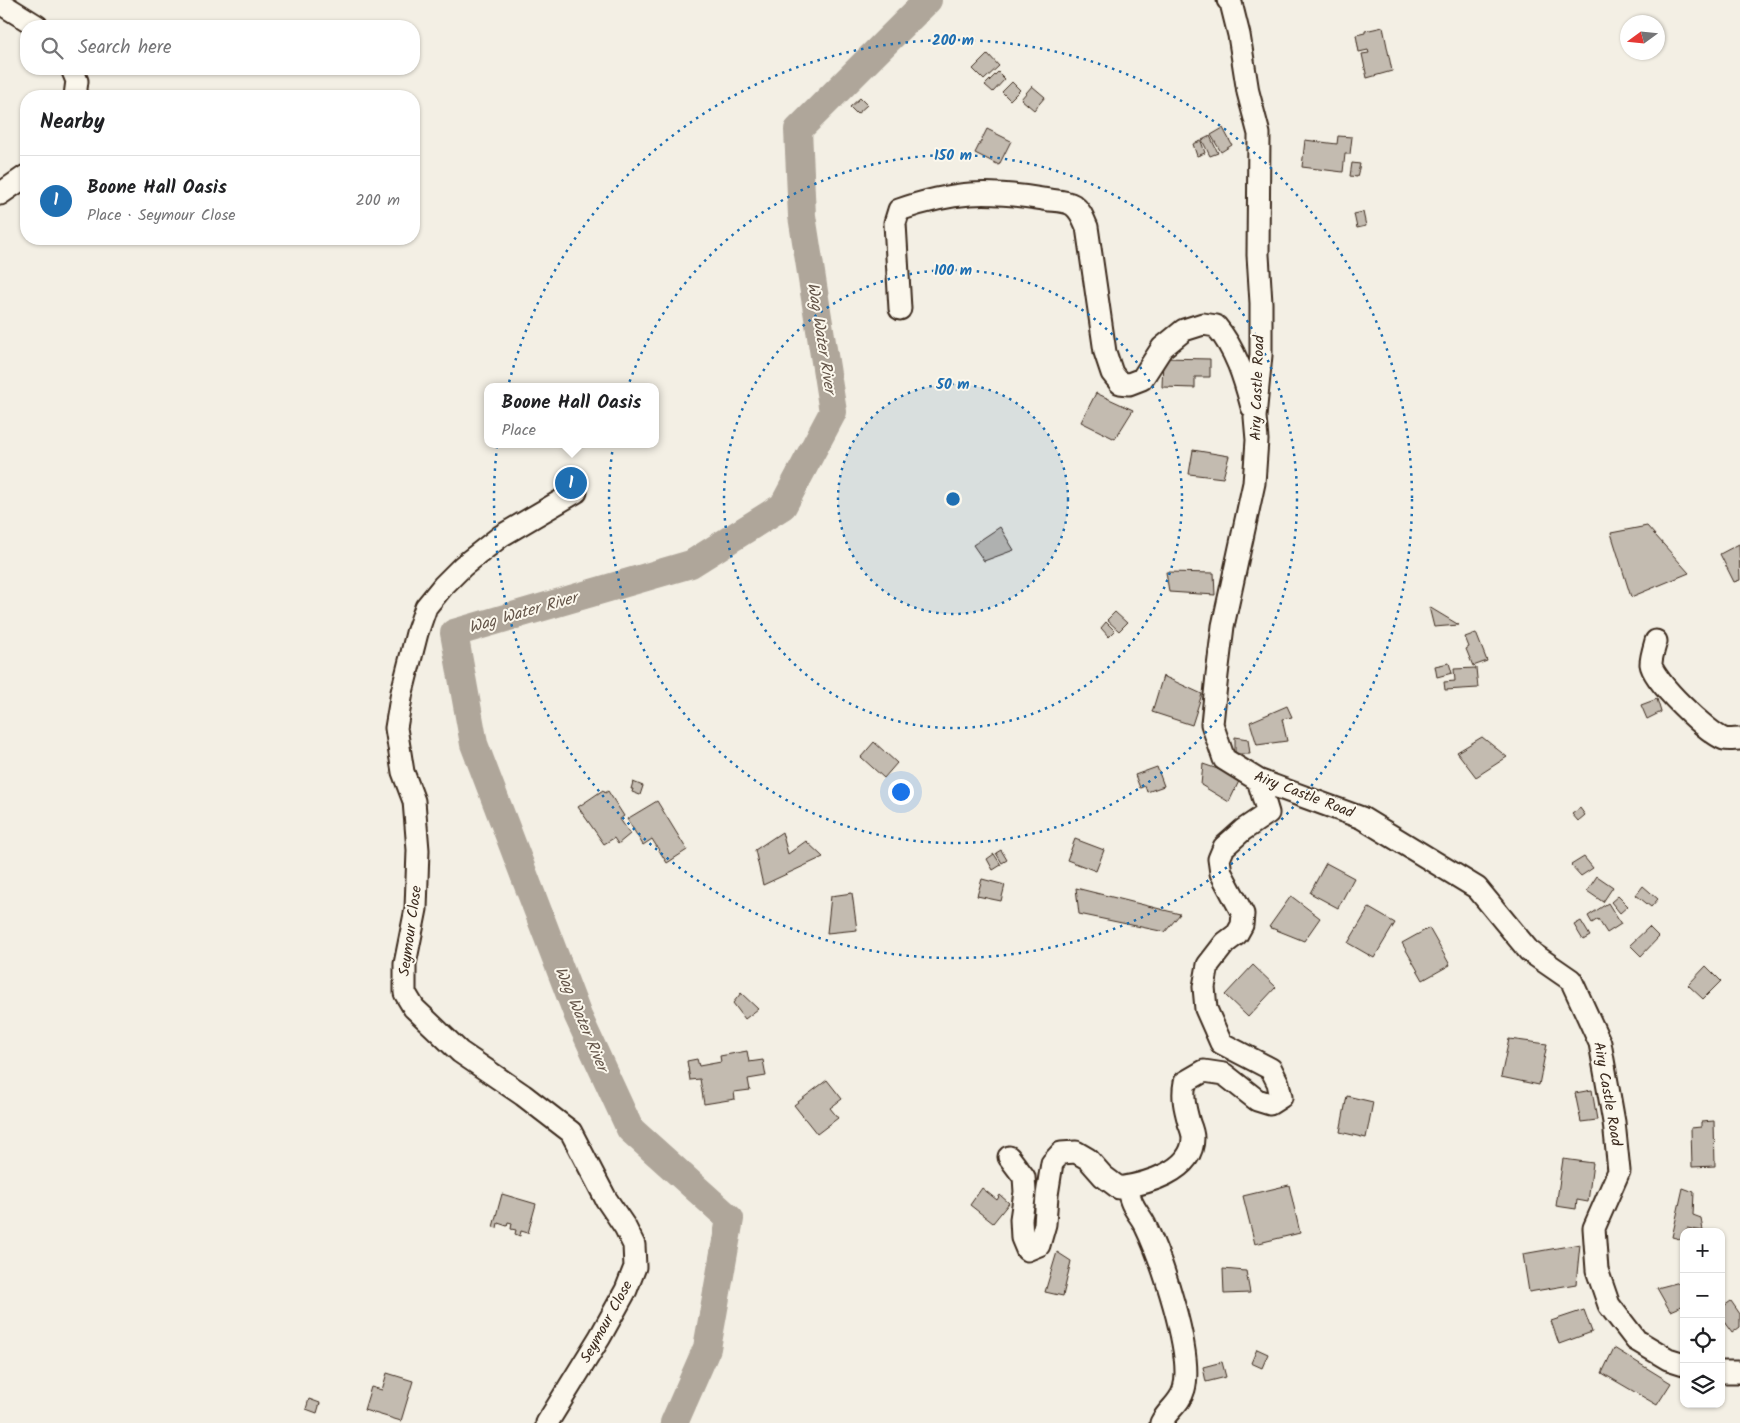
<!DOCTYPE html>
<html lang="en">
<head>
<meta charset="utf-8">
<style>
	body { margin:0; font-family:Kalam,sans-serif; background:#f2f2f2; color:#202124 }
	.controls { position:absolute; right:15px; bottom:15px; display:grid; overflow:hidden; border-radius:10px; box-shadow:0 1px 4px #0004 }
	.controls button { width:45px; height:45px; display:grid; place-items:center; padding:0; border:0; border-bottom:1px solid #e0e0e0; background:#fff; color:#202124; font:25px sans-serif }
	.compass { position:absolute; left:1620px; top:15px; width:45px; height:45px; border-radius:50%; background:#fff; box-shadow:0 1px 4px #0004; rotate:255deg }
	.you { position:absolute; left:900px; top:791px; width:18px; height:18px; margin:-12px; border:4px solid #fff; border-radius:50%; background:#1a73e8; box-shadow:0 0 0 8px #1a73e833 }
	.badge { display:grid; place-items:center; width:32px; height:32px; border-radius:50%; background:#1f6fb2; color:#fff; font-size:16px; font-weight:700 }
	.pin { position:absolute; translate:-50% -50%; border:2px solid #fff; box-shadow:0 1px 5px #0006 }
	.popup { position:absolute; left:484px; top:383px; width:175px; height:65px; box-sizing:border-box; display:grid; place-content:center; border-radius:10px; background:#fff; filter:drop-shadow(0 1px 4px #0005); font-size:16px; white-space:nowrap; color:#757577 }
	.popup b { font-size:19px; color:#202124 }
	.popup::after { content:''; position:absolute; left:50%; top:100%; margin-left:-10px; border:10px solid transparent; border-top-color:#fff }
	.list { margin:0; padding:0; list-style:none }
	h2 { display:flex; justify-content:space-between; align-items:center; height:65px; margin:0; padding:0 20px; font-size:21px }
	h2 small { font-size:16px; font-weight:400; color:#757577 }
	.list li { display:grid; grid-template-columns:32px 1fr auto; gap:15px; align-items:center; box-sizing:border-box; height:90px; padding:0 20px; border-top:1px solid #e0e0e0 }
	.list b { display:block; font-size:19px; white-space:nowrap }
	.list p { margin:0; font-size:16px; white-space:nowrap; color:#757577 }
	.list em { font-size:16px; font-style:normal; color:#757577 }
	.icon { flex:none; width:28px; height:28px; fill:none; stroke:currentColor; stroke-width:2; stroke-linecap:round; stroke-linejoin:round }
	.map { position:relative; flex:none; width:1740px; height:1423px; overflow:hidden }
	.search { position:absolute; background:#fff; box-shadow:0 1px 4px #0004; left:20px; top:20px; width:400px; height:55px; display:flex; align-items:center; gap:12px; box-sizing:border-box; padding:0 18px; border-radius:20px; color:#757577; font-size:19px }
	.panel { position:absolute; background:#fff; box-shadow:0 1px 4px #0004; left:20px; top:90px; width:400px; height:155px; border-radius:20px }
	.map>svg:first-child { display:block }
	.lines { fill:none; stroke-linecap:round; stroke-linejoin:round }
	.river { stroke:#afa69a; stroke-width:28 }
	.building { fill:#c3bbb0; stroke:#3b2a1e }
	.minor-casing { stroke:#3b2a1e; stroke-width:25 }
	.minor { stroke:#fbf7ec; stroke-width:21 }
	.ring { fill:none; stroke:#1f6fb2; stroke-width:2.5; stroke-dasharray:2.5 5 }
	.labels { text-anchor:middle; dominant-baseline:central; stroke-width:4; stroke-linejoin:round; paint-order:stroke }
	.street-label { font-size:15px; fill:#3b2a1e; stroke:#fbf7ec }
	.water-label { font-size:16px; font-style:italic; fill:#645549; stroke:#fbf7ec }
	.centre { fill:#1f6fb2; stroke:#fbf7ec; stroke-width:2.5 }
	.ring-label { font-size:15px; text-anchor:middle; font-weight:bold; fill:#1f6fb2; stroke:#fbf7ec; stroke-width:4; stroke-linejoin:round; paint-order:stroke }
</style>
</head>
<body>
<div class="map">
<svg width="1740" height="1423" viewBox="0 0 1740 1423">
	<rect width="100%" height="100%" fill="#f3efe4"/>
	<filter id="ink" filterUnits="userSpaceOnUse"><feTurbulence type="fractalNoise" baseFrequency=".02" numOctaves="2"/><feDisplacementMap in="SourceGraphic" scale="10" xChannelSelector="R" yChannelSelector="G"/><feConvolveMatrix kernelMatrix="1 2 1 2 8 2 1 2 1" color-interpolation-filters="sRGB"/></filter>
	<g filter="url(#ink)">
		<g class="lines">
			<!-- river -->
			<path class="river" d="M674,1423L707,1348L730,1219L630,1129L578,1016L474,744L454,633L691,564L783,506L833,412L802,216L798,130L928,0"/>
		</g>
		<!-- building -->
		<path class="building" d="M1383,27L1392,71L1367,78L1362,54L1369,53L1368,50L1359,52L1356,35L1365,33V31Z
			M988,54L999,66L984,80L973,69Z
			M998,72L1005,79L993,92L985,85Z
			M1012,82L1020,90L1010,100L1002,92Z
			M1032,86L1045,97L1034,110L1021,99Z
			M860,98L867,105L857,114L850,107Z
			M1223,128L1232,145L1221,152L1211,135Z
			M987,129L1011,141L999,165L975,153Z
			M1210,136L1218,153L1210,156L1202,140Z
			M1338,136L1352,137L1350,154H1345L1343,172L1302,167L1305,140L1337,144Z
			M1201,141L1205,153L1197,156L1193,144Z
			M1352,163L1360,164L1357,177L1350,176Z
			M1363,212L1366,226L1357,228L1354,214Z
			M1163,358L1210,359V377H1195V388L1162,387Z
			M1096,393L1133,410L1115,439L1081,422Z
			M1193,450L1229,456L1223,478L1189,474Z
			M1647,526L1689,573L1631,597L1611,533Z
			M1000,527L1014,550L984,561L973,545Z
			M1739,544L1740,580L1734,582L1720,554Z
			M1166,572L1214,573L1215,595L1169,592Z
			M1429,607L1459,625L1434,627Z
			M1115,612L1127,623L1119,631L1107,620Z
			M1106,622L1115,631L1109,637L1101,628Z
			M1476,633L1487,661L1473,666L1466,649L1469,647L1465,637Z
			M1449,663L1452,673L1437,677L1435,666Z
			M1476,668L1478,688L1445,690L1444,682L1455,681L1454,669Z
			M1163,676L1202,694L1192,725L1152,712Z
			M1657,699L1661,712L1647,719L1641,705Z
			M1287,706L1292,717L1282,719L1287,741L1257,745L1250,722Z
			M1235,737L1248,739L1250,754H1235Z
			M1482,737L1507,757L1476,777L1457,752Z
			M874,742L897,763L884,778L861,757Z
			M1203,764L1241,777L1229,802L1201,785Z
			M1157,767L1164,786L1147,792L1145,786L1140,788L1135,775Z
			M633,782L643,786L640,795L632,792L633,789H631Z
			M603,790L605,793L608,791L624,816L620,819L630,834L618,844L614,838L604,844L578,807Z
			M657,801L687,850L667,863L652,839L643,845L627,819Z
			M1580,808L1585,815L1578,821L1572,814Z
			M782,832L788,854L806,841L823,857L763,885L755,850Z
			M1075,839L1104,850L1096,871L1067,860Z
			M1001,850L1007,860L1002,863L996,853Z
			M994,854L1001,865L993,870L987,859Z
			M1584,857L1593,868L1581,876L1571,865Z
			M1326,863L1354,878L1338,908L1310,893Z
			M1597,876L1613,887L1603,902L1587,891Z
			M982,879L1005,885L1001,901L977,896Z
			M1643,886L1658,899L1651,907L1636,895Z
			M1076,888L1180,914L1165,932L1079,914Z
			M852,893L857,930L827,933L831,896Z
			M1291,896L1320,918L1304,941L1269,927Z
			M1618,896L1628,906L1620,913L1611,902Z
			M1608,903L1621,924L1607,933L1598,919L1592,923L1588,916Z
			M1369,908L1395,923L1374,958L1348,943Z
			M1581,921L1590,936L1583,940L1574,925Z
			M1649,927L1659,937L1641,956L1630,945Z
			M1429,928L1450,965L1423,980L1402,943Z
			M1253,965L1276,987L1248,1017L1225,995Z
			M1706,966L1721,981L1703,999L1688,985Z
			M741,993L758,1009L745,1019L733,1003Z
			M1509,1039L1547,1044L1539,1085L1501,1077Z
			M747,1051L749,1062L763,1060L766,1076L748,1079L750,1090L734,1092L735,1099L704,1104L700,1079L690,1080L687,1061L697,1059L699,1066L721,1062L720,1056Z
			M827,1080L842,1099L830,1108L838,1118L817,1134L794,1105Z
			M1592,1090L1597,1120L1581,1122L1575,1093Z
			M1347,1096L1373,1102L1366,1138L1340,1132Z
			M1714,1121L1715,1166L1692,1167L1691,1128L1701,1127V1122Z
			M1563,1159L1593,1163L1588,1202L1577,1200L1576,1209L1556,1206Z
			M1289,1185L1300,1233L1255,1244L1243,1196Z
			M982,1188L997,1200L1000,1195L1009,1203L993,1223L970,1205Z
			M1683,1188L1694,1192L1693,1215L1701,1218L1703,1231L1687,1228L1686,1232H1684V1240L1672,1237Z
			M502,1194L536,1204L528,1233L521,1231L520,1236L515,1234L516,1230L511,1229L512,1223L508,1222L507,1226L498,1223L497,1228L493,1227Z
			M1580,1244L1576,1284L1529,1292L1523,1254Z
			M1057,1252L1071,1261L1063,1296L1045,1292Z
			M1223,1269L1246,1271L1250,1293L1224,1294Z
			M1684,1281V1305L1670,1311L1657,1288Z
			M1731,1301L1740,1314V1327L1732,1333L1724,1322L1721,1325V1308Z
			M1584,1310L1592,1332L1559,1344L1551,1321Z
			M1614,1348L1671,1383L1657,1405L1602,1373Z
			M1257,1349L1268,1354L1262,1368L1251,1363Z
			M1222,1362L1226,1377L1206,1382L1203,1367Z
			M387,1373L413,1381L401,1421L364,1410L371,1387L382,1390Z
			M309,1399L320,1403L317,1413L306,1409Z"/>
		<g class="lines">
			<!-- minor casing -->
			<g class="minor-casing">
				<path id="minor" d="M1228,0L1231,3L1239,35L1248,92L1259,134L1258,255L1261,303V355L1255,417L1257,440L1254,483L1223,626L1217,675L1212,724L1224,759L1258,780L1362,818L1477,888L1529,951L1571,980L1600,1043L1614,1122L1619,1171L1594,1228L1597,1270L1609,1305L1636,1340L1668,1359L1684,1364
					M0,3L37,26
					M72,69L77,81L75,96
					M0,194L26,176
					M900,309L895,223L899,210C953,191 987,190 1043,199C1052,201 1065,200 1073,205C1081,211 1083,218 1087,227L1105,352L1112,373L1120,383L1129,384L1142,379L1162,348L1184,330L1203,324L1216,326C1236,350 1244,377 1252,407
					M1656,641C1654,648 1651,657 1651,664C1653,681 1708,733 1724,739C1729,740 1735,739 1740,739
					M1009,1157L1024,1177L1025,1192L1021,1219L1022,1238L1027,1250L1039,1245L1045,1224L1047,1195L1052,1163L1061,1153L1076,1152L1088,1159L1103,1176L1119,1188C1145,1184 1193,1172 1193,1138C1193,1134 1191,1128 1189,1123C1185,1108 1182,1097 1185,1082L1204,1071L1224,1074L1257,1100L1270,1104L1281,1097L1278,1083L1271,1069L1221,1043L1206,1009L1204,987L1208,965L1225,943L1237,934L1242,925L1243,914L1221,873L1219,859L1224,847L1243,830L1268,813L1258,780
					M1127,1187C1129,1193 1130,1200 1133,1205C1136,1212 1142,1218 1145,1225C1161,1258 1194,1354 1184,1389C1180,1404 1168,1409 1161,1423
					M1721,1372H1740
					M547,1423L600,1337L626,1290L635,1267L634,1245L625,1227L606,1199L571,1132L523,1095L460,1052L414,1008L405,993V964L416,909L418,850L414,801L403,772L396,728L402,692L417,633L426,607L443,586L463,566L501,536L576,492"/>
			</g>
			<!-- minor -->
			<use href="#minor" class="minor"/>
		</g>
	</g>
	<!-- distance rings -->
	<circle cx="953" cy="499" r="115" fill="#1f6fb2" fill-opacity=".12"/>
	<g class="ring">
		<circle cx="953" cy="499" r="115"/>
		<circle cx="953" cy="499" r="229"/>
		<circle cx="953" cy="499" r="344"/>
		<circle cx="953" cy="499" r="459"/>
	</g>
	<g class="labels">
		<!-- street labels -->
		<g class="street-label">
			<text transform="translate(1258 388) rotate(-88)">Airy Castle Road</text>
			<text transform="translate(1304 795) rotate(21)">Airy Castle Road</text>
			<text transform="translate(411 931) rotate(-82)">Seymour Close</text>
			<text transform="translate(1607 1094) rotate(80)">Airy Castle Road</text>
			<text transform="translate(607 1322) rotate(-61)">Seymour Close</text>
		</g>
		<!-- water labels -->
		<g class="water-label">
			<text transform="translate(821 338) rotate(81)">Wag Water River</text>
			<text transform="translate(523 613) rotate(-16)">Wag Water River</text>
			<text transform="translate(581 1019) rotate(67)">Wag Water River</text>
		</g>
	</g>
	<circle cx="953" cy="499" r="8" class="centre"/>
	<g class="ring-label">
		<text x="953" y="45">200 m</text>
		<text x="953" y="160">150 m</text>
		<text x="953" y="275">100 m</text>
		<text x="953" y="389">50 m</text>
	</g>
</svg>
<div class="controls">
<button>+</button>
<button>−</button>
<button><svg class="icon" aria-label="locate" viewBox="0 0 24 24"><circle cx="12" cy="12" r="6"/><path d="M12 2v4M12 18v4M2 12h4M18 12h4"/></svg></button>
<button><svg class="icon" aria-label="layers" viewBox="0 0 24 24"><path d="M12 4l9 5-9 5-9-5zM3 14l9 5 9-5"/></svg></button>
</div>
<svg class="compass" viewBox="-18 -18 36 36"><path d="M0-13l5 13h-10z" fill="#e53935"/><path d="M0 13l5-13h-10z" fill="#757577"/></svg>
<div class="you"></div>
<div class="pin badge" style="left:571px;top:483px">1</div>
<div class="popup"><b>Boone Hall Oasis</b>Place</div>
<div class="search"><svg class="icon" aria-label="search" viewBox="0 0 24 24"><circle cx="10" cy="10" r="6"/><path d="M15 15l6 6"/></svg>Search here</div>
<section class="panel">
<h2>Nearby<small></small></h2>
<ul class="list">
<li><span class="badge">1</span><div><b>Boone Hall Oasis</b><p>Place · Seymour Close</p></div><em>200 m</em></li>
</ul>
</section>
</div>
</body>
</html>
